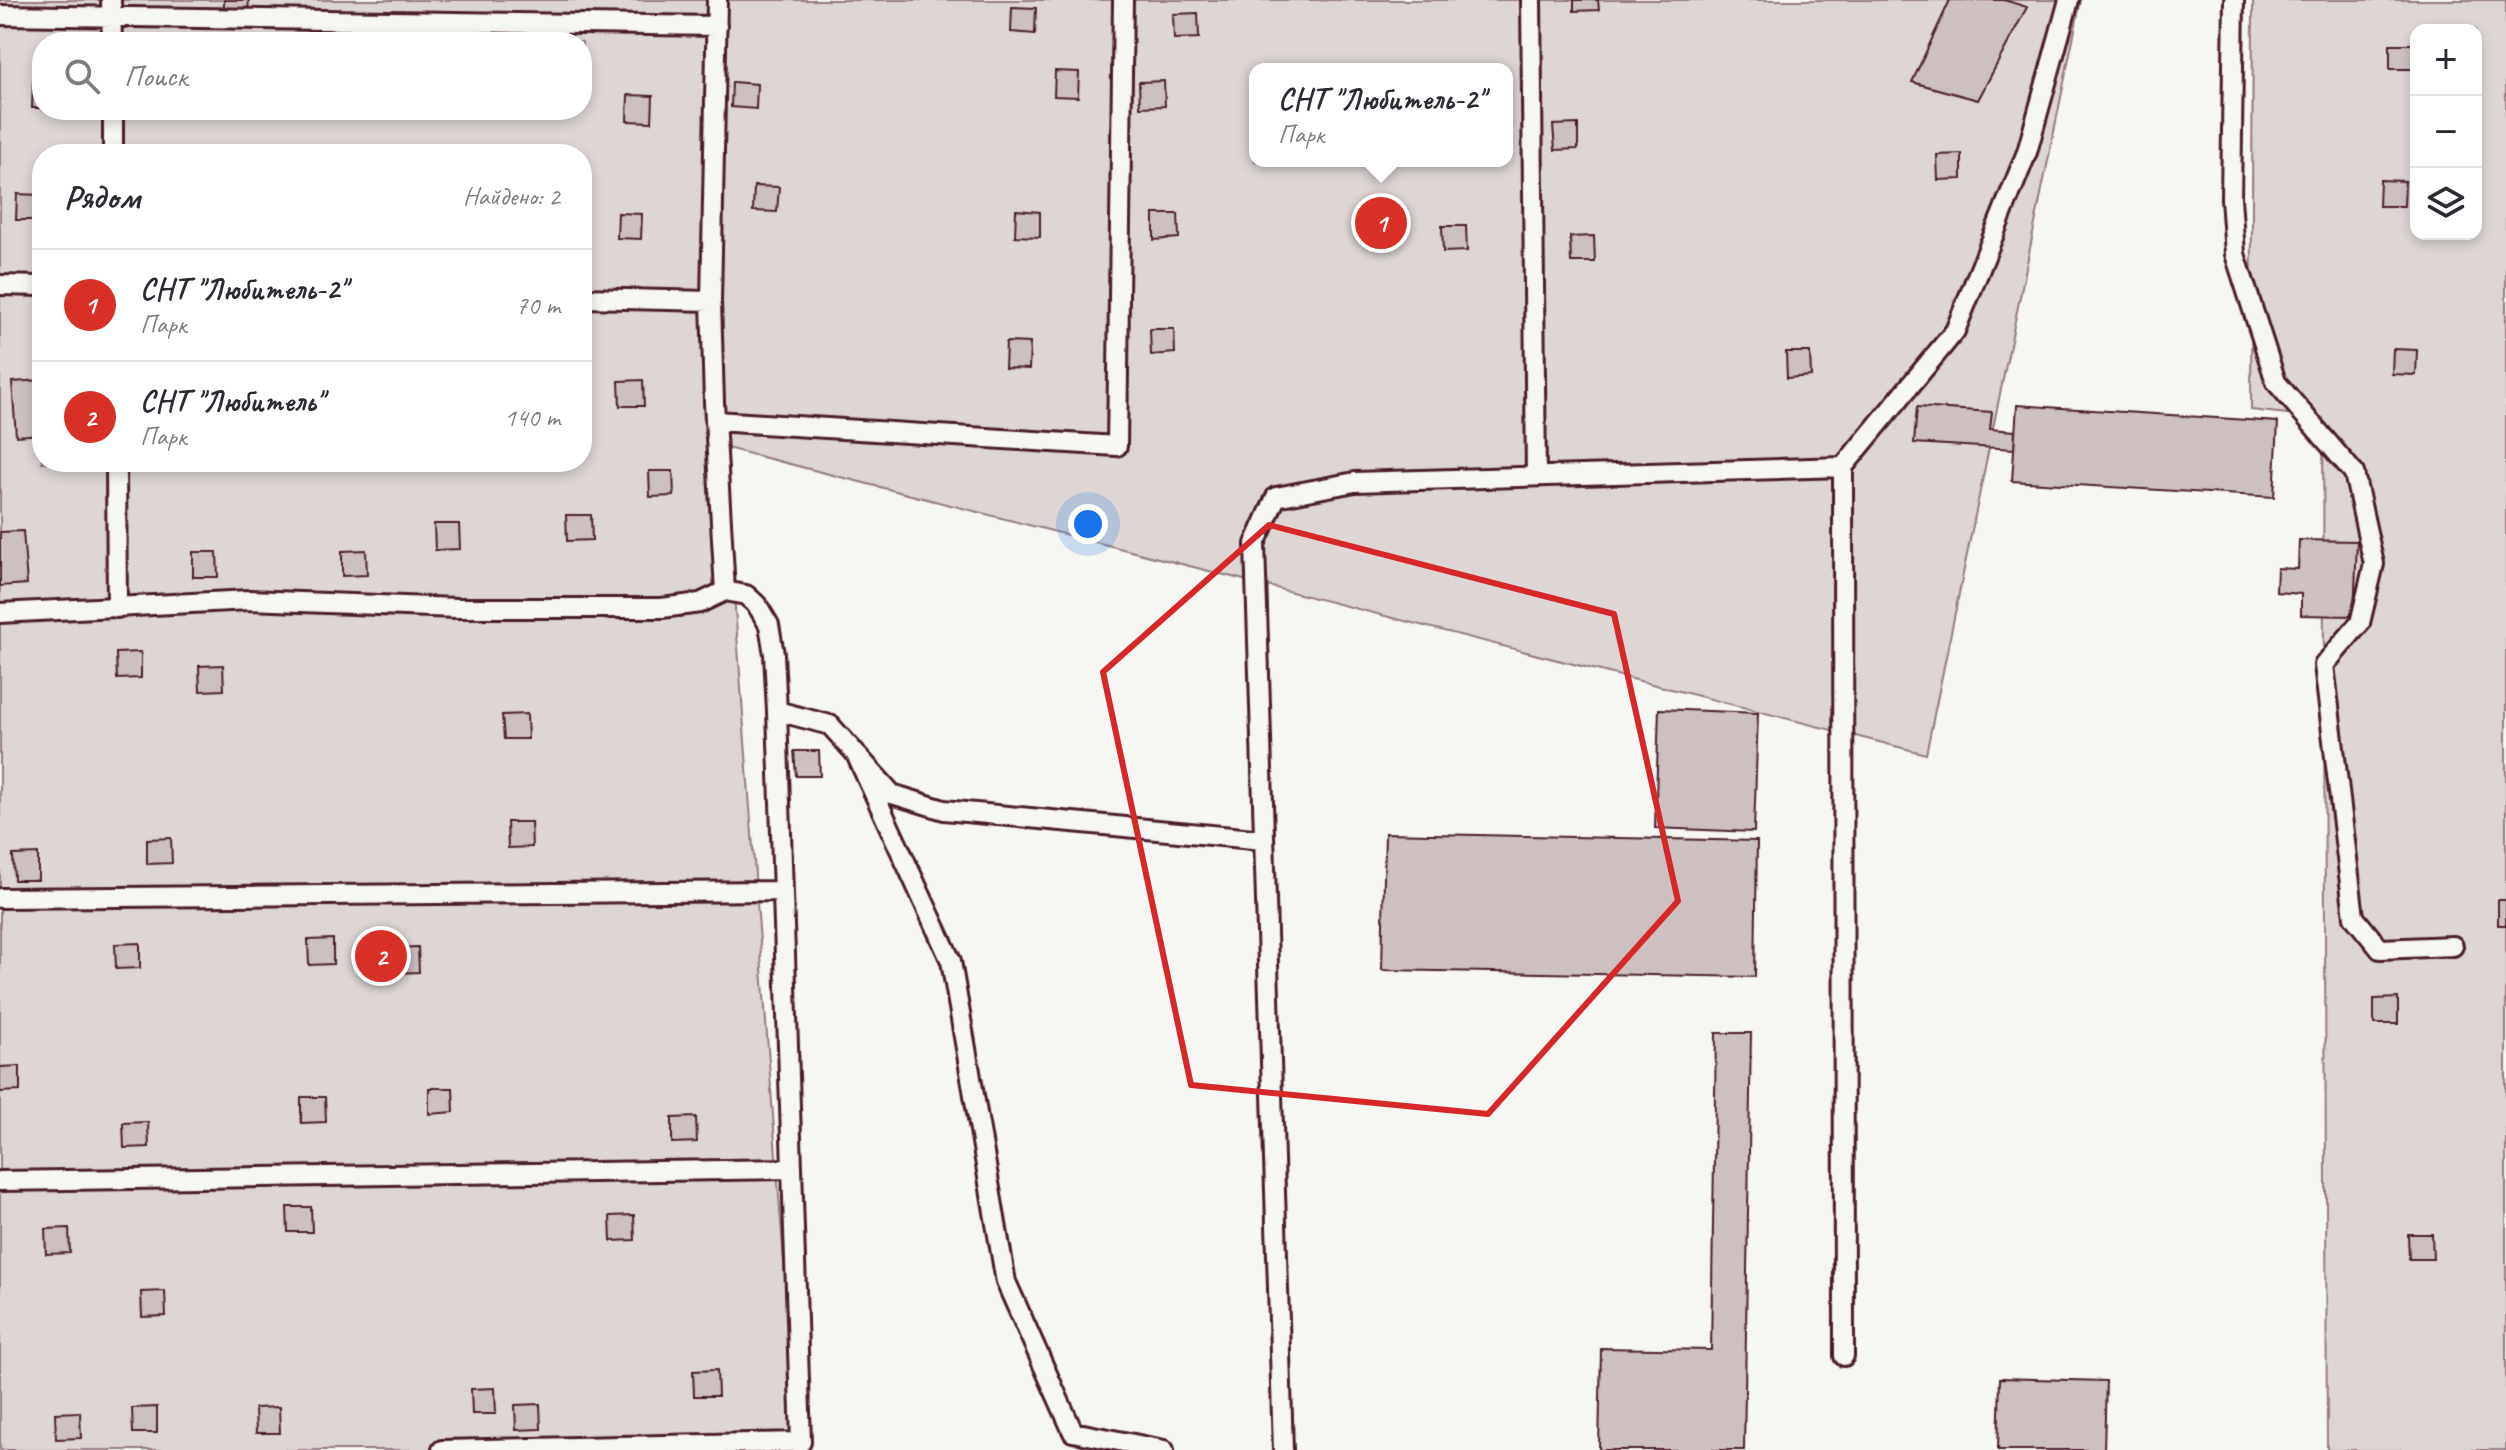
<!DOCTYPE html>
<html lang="ru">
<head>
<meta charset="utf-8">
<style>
	body { margin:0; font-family:Caveat,sans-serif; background:#f7f7f7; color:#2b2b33 }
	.controls { position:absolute; right:24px; top:24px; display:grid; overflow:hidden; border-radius:16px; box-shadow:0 4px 12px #0003 }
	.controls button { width:72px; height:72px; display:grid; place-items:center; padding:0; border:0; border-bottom:2px solid #e1e1e2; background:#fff; color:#2b2b33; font:40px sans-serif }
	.you { position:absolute; left:1088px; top:524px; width:28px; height:28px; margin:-20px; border:6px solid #fff; border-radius:50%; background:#1a73e8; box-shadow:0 0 0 12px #1a73e833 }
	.badge { display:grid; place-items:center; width:52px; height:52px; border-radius:50%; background:#d93025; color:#fff; font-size:26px; font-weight:700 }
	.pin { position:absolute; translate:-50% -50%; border:4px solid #fff; box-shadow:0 2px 8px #0006 }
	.popup { position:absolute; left:1249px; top:63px; width:264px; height:104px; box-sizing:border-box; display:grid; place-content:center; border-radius:16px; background:#fff; filter:drop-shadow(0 2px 6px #0005); font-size:26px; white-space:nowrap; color:#7c7c81 }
	.popup b { font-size:30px; color:#2b2b33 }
	.popup::after { content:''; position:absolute; left:50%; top:100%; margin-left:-16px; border:16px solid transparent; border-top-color:#fff }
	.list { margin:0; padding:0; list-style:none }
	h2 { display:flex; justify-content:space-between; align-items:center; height:104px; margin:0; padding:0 32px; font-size:34px }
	h2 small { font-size:26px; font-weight:400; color:#7c7c81 }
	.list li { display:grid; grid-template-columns:52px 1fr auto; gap:24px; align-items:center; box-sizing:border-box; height:112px; padding:0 32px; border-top:2px solid #e1e1e2 }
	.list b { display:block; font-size:30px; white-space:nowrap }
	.list p { margin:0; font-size:26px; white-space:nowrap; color:#7c7c81 }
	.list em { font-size:26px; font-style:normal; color:#7c7c81 }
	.icon { flex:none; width:44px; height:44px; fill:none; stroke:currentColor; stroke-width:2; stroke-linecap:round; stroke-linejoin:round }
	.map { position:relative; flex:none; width:2506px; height:1450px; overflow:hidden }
	.search { position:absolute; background:#fff; box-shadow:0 4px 12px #0003; left:32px; top:32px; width:560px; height:88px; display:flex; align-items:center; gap:20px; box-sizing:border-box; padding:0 28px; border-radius:32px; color:#7c7c81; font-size:30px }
	.panel { position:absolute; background:#fff; box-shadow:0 4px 12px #0003; left:32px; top:144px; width:560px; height:328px; border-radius:32px }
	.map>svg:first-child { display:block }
	.green { fill:#ddd6d5; stroke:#947a80; stroke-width:2; fill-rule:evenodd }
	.building { fill:#ccc1c0; stroke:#4a1f2b; stroke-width:2 }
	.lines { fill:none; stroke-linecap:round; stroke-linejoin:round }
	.lane-casing { stroke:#4a1f2b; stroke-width:24 }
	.lane { stroke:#f6f6f2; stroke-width:18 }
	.marked { fill:none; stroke:#d62828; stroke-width:6; stroke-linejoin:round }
</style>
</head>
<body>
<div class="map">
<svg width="2506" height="1450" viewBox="0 0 2506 1450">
	<rect width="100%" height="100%" fill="#f6f6f2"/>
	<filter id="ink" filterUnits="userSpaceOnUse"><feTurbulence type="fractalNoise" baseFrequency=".0125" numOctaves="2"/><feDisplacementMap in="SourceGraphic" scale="16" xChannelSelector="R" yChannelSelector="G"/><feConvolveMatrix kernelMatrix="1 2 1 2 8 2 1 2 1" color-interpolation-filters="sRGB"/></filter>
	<g filter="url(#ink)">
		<!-- green -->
		<path class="green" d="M0,0H2081L1926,754L723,447L798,1450H0ZM42,42H582V110H42ZM1255,69H1507V161H1255ZM42,154H582V462H42Z
			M2253,0H2506V1450H2327L2323,418L2251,410ZM2416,30H2476V234H2416Z"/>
		<!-- building -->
		<path class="building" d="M224,0H249L248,11L224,10Z
			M1574,0H1598L1599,10L1574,11Z
			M1950,0H2004L2027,7L1978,100L1912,82Z
			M1012,7L1036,8L1035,34L1011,32Z
			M1198,13L1199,38L1174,39L1173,14Z
			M2390,44H2414V69H2390Z
			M1055,71L1079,72L1078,97L1054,96Z
			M1164,81L1165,106L1140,107L1139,82Z
			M33,82L42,83V108H32Z
			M732,82L757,84L756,109L731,107Z
			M628,95L653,96L652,122L627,121Z
			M1578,124V149L1555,150L1553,125Z
			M1962,154V179L1938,180L1937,155Z
			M2380,180L2405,181L2404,206H2379Z
			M754,186L779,187L777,212L753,211Z
			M17,194L41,195L40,220H16Z
			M1016,210L1040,212V237L1015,236Z
			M618,213L642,214L641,239L617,238Z
			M1154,214H1178L1179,238L1154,240Z
			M1442,226H1466L1467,251L1443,252Z
			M1594,236L1595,262H1571L1570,237Z
			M1150,329H1174L1175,353L1151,355Z
			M1006,342L1030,343L1029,369L1005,368Z
			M2393,349L2417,350L2416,375L2392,374Z
			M1786,352H1810L1811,376L1787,378Z
			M42,380V434L16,436L12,382Z
			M643,380L644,406H620L619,381Z
			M2017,405L2278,422L2274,497L2012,481Z
			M1917,407L1992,412L1990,429L2015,431L2014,449L1914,443Z
			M649,471H673L674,496L650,497Z
			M566,515H591L592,540L567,541Z
			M434,524H459L460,549L435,550Z
			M23,531L27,584L0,586V532Z
			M2299,540L2357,541L2354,616L2301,615V594L2276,592L2277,568L2298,569Z
			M366,550L367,575L342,576V551Z
			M193,552H217L218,577H193Z
			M141,652V678L117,679L116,653Z
			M223,665L224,690L200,691L199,666Z
			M1659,709L1758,713L1754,832L1655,828Z
			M527,714L528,739H504L502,715Z
			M794,751H819L820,776H796Z
			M507,822H531L532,847L508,848Z
			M1385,833L1757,841L1755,977L1382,970Z
			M171,838L172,863L147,864V839Z
			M38,854V880H14L13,855Z
			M2498,900H2506V925H2498Z
			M333,939V964L309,965L308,940Z
			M140,943V968L116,969L115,944Z
			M418,947L419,972L394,973L393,948Z
			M2398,998V1024H2374V999Z
			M1716,1033H1751L1744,1450H1599L1601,1348L1711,1350Z
			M20,1066V1091L0,1092V1067Z
			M429,1088H453L454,1112L429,1114Z
			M301,1097H325L326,1122L301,1123Z
			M696,1117L697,1142L672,1143V1118Z
			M148,1122L149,1147L124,1148L123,1123Z
			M287,1207H311L312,1232H288Z
			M634,1215L635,1240L611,1241L610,1216Z
			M69,1228L70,1253L46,1254L45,1229Z
			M2408,1234H2432L2433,1259H2409Z
			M165,1291L166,1316L142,1317L141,1292Z
			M717,1370L718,1396H694L693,1371Z
			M2000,1378L2106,1381L2104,1450H1998Z
			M495,1388L496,1414H472L471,1389Z
			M540,1404L541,1429L516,1430L515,1405Z
			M157,1407V1433H133L132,1408Z
			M279,1407L280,1433H256L255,1408Z
			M80,1412L81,1438L56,1439L55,1413Z"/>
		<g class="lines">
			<!-- lane casing -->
			<g class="lane-casing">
				<path id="lane" d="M111,0L112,42
					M717,0L711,301L714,402L725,591
					M1531,0L1536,476
					M2234,0L2231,198L2235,254L2276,382L2354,473L2374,564L2360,623L2324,665L2354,917L2380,949L2453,946
					M0,15L717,26
					M113,110V154
					M0,285L42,286
					M582,298L711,301
					M715,421L1117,446L1123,0
					M116,462L117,608
					M0,613L249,600L456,608H662L700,603L725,591L746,595L757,605L769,625L774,654L777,711L801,1442L442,1450
					M777,711L830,725L892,794L944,810L1264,840
					M855,752L951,961L1006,1282L1073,1432L1164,1450
					M0,898L782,891
					M0,1181L790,1169
					M1844,1356L1843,467L1955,331L2027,152L2069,0
					M1283,1450L1255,544L1276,497L1355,482L1843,467"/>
			</g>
			<!-- lane -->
			<use href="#lane" class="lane"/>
		</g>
	</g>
	<!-- marked area -->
	<path class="marked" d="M1269,525L1614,614L1678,901L1488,1114L1191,1085L1103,672Z"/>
</svg>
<div class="controls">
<button>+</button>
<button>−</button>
<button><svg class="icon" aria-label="layers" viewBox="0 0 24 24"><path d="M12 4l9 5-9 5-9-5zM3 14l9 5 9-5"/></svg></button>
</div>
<div class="you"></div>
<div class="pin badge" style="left:1381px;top:223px">1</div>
<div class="popup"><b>СНТ &quot;Любитель-2&quot;</b>Парк</div>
<div class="pin badge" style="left:381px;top:956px">2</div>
<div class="search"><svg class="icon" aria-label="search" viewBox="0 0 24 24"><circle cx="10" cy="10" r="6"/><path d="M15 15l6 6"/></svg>Поиск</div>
<section class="panel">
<h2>Рядом<small>Найдено: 2</small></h2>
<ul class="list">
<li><span class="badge">1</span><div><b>СНТ &quot;Любитель-2&quot;</b><p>Парк</p></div><em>70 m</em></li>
<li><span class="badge">2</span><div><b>СНТ &quot;Любитель&quot;</b><p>Парк</p></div><em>140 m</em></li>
</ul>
</section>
</div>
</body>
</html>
